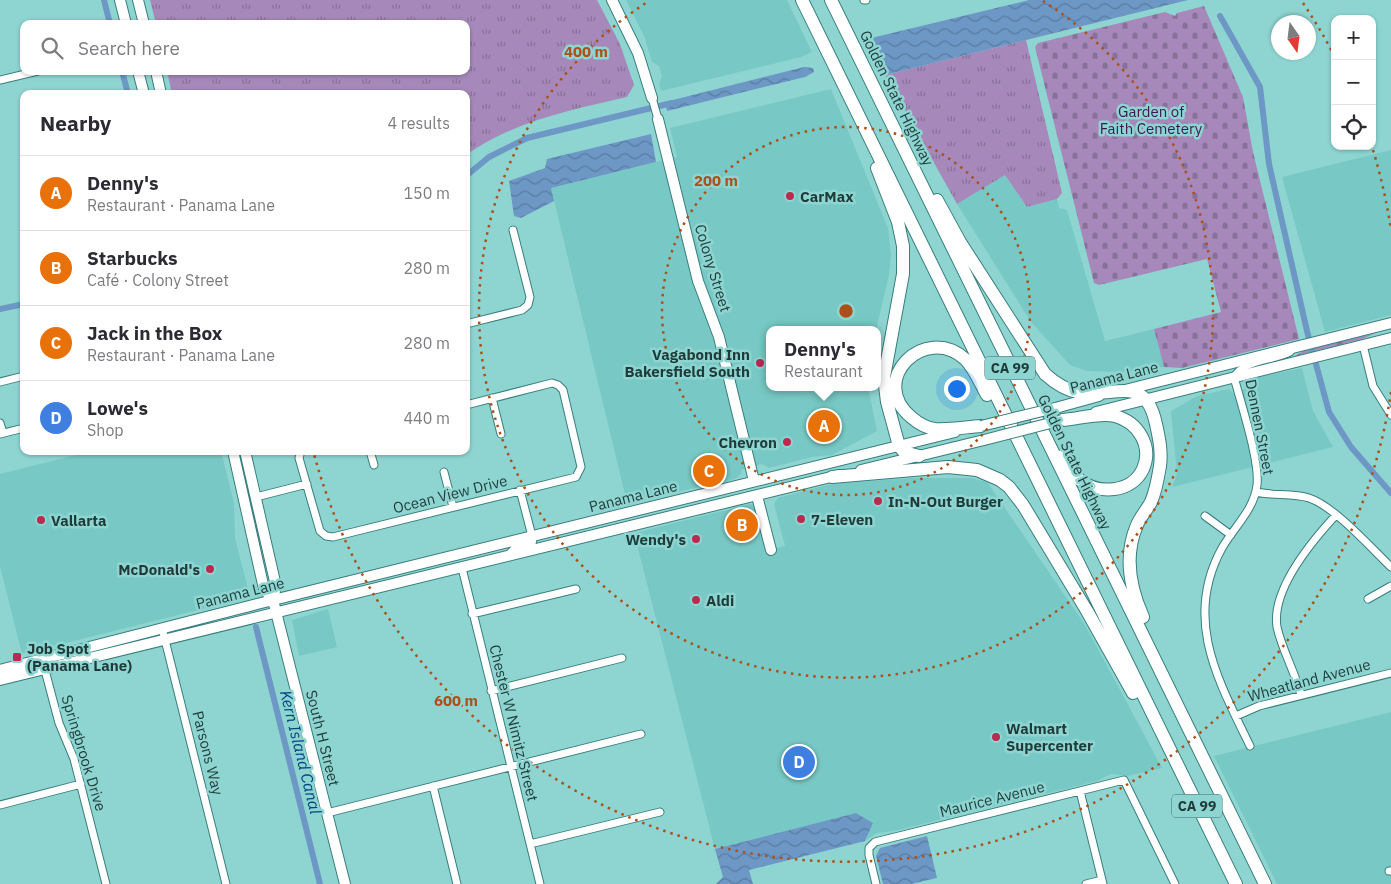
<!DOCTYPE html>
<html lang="en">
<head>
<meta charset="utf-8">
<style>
	body { margin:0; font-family:"IBM Plex Sans",sans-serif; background:#f7f7f7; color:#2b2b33 }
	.controls { position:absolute; right:15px; top:15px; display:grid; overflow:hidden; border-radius:10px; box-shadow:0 1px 4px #0004 }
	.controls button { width:45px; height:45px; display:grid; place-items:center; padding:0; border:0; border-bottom:1px solid #e1e1e2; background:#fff; color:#2b2b33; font:25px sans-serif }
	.compass { position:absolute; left:1271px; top:15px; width:45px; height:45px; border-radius:50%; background:#fff; box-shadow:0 1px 4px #0004; rotate:166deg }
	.you { position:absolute; left:956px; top:388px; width:18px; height:18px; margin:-12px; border:4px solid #fff; border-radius:50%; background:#1a73e8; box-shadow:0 0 0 8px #1a73e833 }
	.badge { display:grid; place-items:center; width:32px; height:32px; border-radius:50%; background:#b45309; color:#fff; font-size:16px; font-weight:700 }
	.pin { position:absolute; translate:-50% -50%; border:2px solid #fff; box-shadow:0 1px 5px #0006 }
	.popup { position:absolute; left:766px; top:326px; width:115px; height:65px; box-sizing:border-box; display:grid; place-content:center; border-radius:10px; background:#fff; filter:drop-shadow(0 1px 4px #0005); font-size:16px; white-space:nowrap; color:#7c7c81 }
	.popup b { font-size:19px; color:#2b2b33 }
	.popup::after { content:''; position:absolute; left:50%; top:100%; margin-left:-10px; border:10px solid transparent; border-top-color:#fff }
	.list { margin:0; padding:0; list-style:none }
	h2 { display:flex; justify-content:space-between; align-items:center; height:65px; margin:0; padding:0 20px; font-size:21px }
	h2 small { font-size:16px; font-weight:400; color:#7c7c81 }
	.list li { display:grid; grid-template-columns:32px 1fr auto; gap:15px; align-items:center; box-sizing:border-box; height:75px; padding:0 20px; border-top:1px solid #e1e1e2 }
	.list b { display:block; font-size:19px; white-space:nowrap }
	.list p { margin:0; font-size:16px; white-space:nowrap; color:#7c7c81 }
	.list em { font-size:16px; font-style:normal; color:#7c7c81 }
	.icon { flex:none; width:28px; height:28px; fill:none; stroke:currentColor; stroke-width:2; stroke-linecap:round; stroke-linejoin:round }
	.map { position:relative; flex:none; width:1391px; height:884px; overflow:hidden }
	.search { position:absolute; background:#fff; box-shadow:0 1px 4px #0004; left:20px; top:20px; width:450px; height:55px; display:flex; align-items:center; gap:12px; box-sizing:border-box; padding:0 18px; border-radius:10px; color:#7c7c81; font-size:19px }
	.panel { position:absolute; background:#fff; box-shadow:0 1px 4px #0004; left:20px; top:90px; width:450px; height:365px; border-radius:10px }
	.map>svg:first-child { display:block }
	.built { fill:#78c9c5 }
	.grass { fill:url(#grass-tufts) }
	.forest { fill:url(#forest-firs) }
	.cemetery { fill:url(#cemetery-stones) }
	.water { fill:url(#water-waves) }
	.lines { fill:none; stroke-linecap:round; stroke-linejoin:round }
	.canal { stroke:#6d97c5; stroke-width:6 }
	.street-casing { stroke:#387e7c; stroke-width:9 }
	.secondary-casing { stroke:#387e7c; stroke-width:12 }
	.highway-casing { stroke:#387e7c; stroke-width:14 }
	.street { stroke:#fff; stroke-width:7 }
	.secondary { stroke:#fff; stroke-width:10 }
	.highway { stroke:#fff; stroke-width:12 }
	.secondary-bridge-casing { stroke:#387e7c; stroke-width:12; stroke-linecap:butt }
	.secondary-bridge { stroke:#fff; stroke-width:10 }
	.ring { fill:none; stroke:#ab501a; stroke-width:2.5; stroke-dasharray:2.5 5 }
	.poi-dot { fill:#ba294f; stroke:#8ed5d1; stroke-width:2 }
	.labels { text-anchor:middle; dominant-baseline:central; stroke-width:5; stroke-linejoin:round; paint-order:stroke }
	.shield { fill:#8ed5d1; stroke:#406967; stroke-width:1 }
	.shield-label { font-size:14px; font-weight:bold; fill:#1e3b39 }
	.street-label { font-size:15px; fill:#1e3b39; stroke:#8ed5d1 }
	.park-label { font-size:15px; fill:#401656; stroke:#8ed5d1 }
	.poi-label { font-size:15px; font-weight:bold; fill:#1e3b39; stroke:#8ed5d1; text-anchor:start }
	.water-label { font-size:16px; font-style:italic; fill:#02457f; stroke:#8ed5d1 }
	.centre { fill:#ab501a; stroke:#8ed5d1; stroke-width:2.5 }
	.ring-label { font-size:15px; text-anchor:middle; font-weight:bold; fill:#ab501a; stroke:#8ed5d1; stroke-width:5; stroke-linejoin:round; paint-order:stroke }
</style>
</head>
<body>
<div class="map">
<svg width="1391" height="884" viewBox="0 0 1391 884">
	<defs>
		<pattern id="grass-tufts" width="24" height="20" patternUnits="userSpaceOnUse" patternTransform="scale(1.25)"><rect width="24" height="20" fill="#a689ba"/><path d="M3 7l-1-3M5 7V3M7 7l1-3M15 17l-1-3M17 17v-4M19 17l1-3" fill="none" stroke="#877198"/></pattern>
		<pattern id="forest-firs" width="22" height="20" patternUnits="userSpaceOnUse" patternTransform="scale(1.25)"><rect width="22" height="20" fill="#a689ba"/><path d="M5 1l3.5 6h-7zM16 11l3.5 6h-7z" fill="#877198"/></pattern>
		<pattern id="cemetery-stones" width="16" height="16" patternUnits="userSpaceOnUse" patternTransform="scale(1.25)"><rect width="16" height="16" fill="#a689ba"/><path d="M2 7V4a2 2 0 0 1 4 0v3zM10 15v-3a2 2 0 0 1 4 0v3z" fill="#877198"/></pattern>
		<pattern id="water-waves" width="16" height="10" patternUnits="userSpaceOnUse" patternTransform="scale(1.25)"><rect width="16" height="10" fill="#6d97c5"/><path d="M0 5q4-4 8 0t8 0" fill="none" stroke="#597ca1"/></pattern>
	</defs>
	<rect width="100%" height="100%" fill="#8ed5d1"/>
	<!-- built -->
	<path class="built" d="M626,0H787L812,52L801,57L661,91L659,84L662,77L659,66L652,62L644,36Z
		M831,89L888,228L891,255L889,275L876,330H770V387H868L877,431L832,455L812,457L769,468L762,464L741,470V474L735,479L627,503L551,188L677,157L670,128Z
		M1391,150V315L1325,332L1282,177Z
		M1005,175L1027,207L1057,199L1059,208L1067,210L1105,341L1154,329L1164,367L1123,372L1087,371L1070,365L1031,322L957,204Z
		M1302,368L1313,411L1333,447L1172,487L1177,474L1171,411L1197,396L1229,389L1234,394L1244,389V385L1250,379Z
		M92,451H221L234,503L235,538L250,597L22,654L0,566V474Z
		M912,478H971L987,482L990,486L1085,625L1162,768L1128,776L1111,774L1097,781L894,831L877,833L865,841L873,823L856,813L715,849L634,533L751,504L755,505L769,550L785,546L774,504L778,498L831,484Z
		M328,609L337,647L299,656L292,620Z
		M1391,712V884H1277L1214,756Z"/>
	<!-- grass -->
	<path class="grass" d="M150,0H597L620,44L634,85L627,97C571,110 514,121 466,155V94H172L167,71H466V24H156Z
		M1026,40L1062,193L1057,199L1027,207L1005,175L957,204L885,75Z"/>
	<!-- forest -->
	<path class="forest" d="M1376,333L1362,339L1295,356L1305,350Z"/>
	<!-- cemetery -->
	<path class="cemetery" d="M1204,6L1243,97L1253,152L1299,339L1182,368L1164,367L1154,329L1221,312L1207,259L1099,285L1094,283L1035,47L1038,43L1165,12L1175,16L1177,13Z"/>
	<!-- water -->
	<path class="water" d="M1029,0H1188L885,75L867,39Z
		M804,67L813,68L814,72L805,77L667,111L665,102Z
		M651,134L656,162L551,188L554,201L521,218L514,216L509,181L545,168L547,159Z
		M856,813L873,823L865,841L749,870L753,884H716L723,877L715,849Z
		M927,836L937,878L911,884H883L876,856L880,848Z"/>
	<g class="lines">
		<!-- canal -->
		<path class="canal" d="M104,0L110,24
			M1220,16L1260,87L1269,164L1307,331L1329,412L1351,447L1391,493
			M122,71L128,94
			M466,176L489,157L527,138L672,103
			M0,309L24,304
			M256,627L320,884"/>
		<!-- street casing -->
		<g class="street-casing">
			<path id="street" d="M864,0H866
				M0,80L38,71
				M652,98L658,119
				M466,324L522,310L528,305L530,297L513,230
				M1363,345L1373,386L1391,415
				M0,382L24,376
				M492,398L501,434
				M0,423L3,433
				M0,434L24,428
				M301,451L299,458L320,531L326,536L333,537L576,477L581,467L563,390L558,385L552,383L466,405
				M370,451L374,465
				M444,472L453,507
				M520,490L532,536
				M1256,492C1274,496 1292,493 1309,498C1334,506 1371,548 1391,567
				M256,497L307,484
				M1205,516L1231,535
				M462,568L540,884
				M1368,599L1391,586
				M472,614L576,589
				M162,628L226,884
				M42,659L59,723L74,759L106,884
				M491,691L622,658
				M1301,695C1295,672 1282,650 1277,627C1271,589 1312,541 1336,515
				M1236,716L1259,706L1391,673
				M1250,746C1218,680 1183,619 1222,548C1234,527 1254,510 1257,485C1260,461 1241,404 1234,377C1245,359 1273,361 1290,352
				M433,786L457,884
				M1080,791L1103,884
				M0,805L81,784
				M327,813L641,734
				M530,844L660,812
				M1389,871H1391
				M876,884L869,855V848L875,842L1124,780L1175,884
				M1086,884L1102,880"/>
		</g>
		<!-- secondary casing -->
		<g class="secondary-casing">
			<path id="secondary" d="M120,0L126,24
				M138,0L144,24
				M612,0L638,53L652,98
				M138,71L144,94
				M156,71L161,94
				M658,119L698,281L719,337L754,481
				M1125,390L1391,323
				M1059,407L1099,396
				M1096,412L1391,338
				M233,451L264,589L273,600L345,884
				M245,451L276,586L273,600
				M861,470L984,440
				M757,496L771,550
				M510,555L517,548L531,542L532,536
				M0,670L257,604L955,432
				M0,680L839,475"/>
		</g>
		<!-- highway casing -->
		<g class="highway-casing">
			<path id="highway" d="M802,0L1236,884
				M831,0L1265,884
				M877,168L898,222L903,246V274L884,377L887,402L899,446L904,452L919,456
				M937,200L960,242L1045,374C1055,383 1065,390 1078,392C1114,399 1145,372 1156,424C1159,438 1162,451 1160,466C1158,478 1156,491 1151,502C1147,510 1140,517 1137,525C1124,555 1130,588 1143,617
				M1062,420C1078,419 1100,412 1115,416C1138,422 1153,446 1143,469C1132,493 1098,495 1080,480C1072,474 1067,464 1062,456
				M981,426C966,427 949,430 935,429C926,428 918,423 911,417C867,380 925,323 965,359C975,369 980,383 987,395
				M832,477L948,467L977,470L1000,480L1009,487L1023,505L1087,611L1133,693"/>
		</g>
		<!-- street -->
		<use href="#street" class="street"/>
		<!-- secondary -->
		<use href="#secondary" class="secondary"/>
		<!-- highway -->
		<use href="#highway" class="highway"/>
		<!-- secondary-bridge casing -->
		<g class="secondary-bridge-casing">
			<path id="secondary-bridge" d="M981,426L1059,407
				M984,440L1062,420"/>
		</g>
		<!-- secondary-bridge -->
		<use href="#secondary-bridge" class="secondary-bridge"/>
	</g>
	<!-- distance rings -->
	<g class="ring">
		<circle cx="846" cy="311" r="184"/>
		<path d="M1043 1A367 367 0 1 1 649 1"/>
		<path d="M1391 392A551 551 0 0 1 314 454M1303 3A551 551 0 0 1 1335 57M1373 150A551 551 0 0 1 1391 230"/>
	</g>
	<!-- markers -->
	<g class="poi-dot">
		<circle cx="790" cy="196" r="5"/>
		<circle cx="760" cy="363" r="5"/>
		<circle cx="787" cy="442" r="5"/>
		<circle cx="878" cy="501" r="5"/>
		<circle cx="801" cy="519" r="5"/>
		<circle cx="41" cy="520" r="5"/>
		<circle cx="696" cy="539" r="5"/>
		<circle cx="210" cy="569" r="5"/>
		<circle cx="696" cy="600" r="5"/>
		<rect x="12" y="652" width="10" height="10" rx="2.5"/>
		<circle cx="996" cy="737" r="5"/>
	</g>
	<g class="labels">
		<!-- shield labels -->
		<g class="shield">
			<rect x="985" y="356.5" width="50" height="23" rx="4"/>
			<rect x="1172" y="794.5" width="50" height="23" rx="4"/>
		</g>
		<g class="shield-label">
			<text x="1010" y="368">CA 99</text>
			<text x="1197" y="806">CA 99</text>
		</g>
		<!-- street labels -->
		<g class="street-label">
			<text transform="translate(897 98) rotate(64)">Golden State Highway</text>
			<text transform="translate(713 268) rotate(73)">Colony Street</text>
			<text transform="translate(1114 377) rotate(-14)">Panama Lane</text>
			<text transform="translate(1260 427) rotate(79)">Dennen Street</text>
			<text transform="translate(1075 462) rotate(64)">Golden State Highway</text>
			<text transform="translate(450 494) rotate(-14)">Ocean View Drive</text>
			<text transform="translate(633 496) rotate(-14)">Panama Lane</text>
			<text transform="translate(240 593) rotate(-14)">Panama Lane</text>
			<text transform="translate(1309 680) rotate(-15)">Wheatland Avenue</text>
			<text transform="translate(514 723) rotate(76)">Chester W Nimitz Street</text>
			<text transform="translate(323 738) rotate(76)">South H Street</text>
			<text transform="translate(84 753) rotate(73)">Springbrook Drive</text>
			<text transform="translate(208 753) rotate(76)">Parsons Way</text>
			<text transform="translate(992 799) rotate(-14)">Maurice Avenue</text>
		</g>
		<!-- park labels -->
		<g class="park-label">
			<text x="1151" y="111">Garden of<tspan x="1151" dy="17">Faith Cemetery</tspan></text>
		</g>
		<!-- poi labels -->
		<g class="poi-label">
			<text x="800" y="196">CarMax</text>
			<text x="750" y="354" text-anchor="end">Vagabond Inn<tspan x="750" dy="17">Bakersfield South</tspan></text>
			<text x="777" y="442" text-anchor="end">Chevron</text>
			<text x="888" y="501">In-N-Out Burger</text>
			<text x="811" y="519">7-Eleven</text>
			<text x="51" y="520">Vallarta</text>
			<text x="686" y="539" text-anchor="end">Wendy's</text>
			<text x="200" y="569" text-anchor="end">McDonald's</text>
			<text x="706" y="600">Aldi</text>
			<text x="27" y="648">Job Spot<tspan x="27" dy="17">(Panama Lane)</tspan></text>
			<text x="1006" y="728">Walmart<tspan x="1006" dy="17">Supercenter</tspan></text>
		</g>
		<!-- water labels -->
		<g class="water-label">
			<text transform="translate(301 752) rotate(76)">Kern Island Canal</text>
		</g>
	</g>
	<circle cx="846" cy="311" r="8" class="centre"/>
	<g class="ring-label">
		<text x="586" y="57">400 m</text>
		<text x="716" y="186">200 m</text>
		<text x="456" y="706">600 m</text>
	</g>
</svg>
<div class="controls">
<button>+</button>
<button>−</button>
<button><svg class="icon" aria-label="locate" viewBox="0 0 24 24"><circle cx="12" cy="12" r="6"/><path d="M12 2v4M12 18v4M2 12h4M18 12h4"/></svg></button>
</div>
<svg class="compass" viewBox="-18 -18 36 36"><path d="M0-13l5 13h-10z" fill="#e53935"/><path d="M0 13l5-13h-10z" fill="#7c7c81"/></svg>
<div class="you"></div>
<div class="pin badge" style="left:824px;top:426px;background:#e8710a">A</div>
<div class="popup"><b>Denny's</b>Restaurant</div>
<div class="pin badge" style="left:742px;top:525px;background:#e8710a">B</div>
<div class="pin badge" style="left:709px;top:471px;background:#e8710a">C</div>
<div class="pin badge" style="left:799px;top:762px;background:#3f7fe0">D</div>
<div class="search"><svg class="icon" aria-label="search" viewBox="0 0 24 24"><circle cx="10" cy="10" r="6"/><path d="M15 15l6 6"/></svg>Search here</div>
<section class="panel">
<h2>Nearby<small>4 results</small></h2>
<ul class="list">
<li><span class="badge" style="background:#e8710a">A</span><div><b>Denny's</b><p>Restaurant · Panama Lane</p></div><em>150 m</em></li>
<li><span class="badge" style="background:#e8710a">B</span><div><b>Starbucks</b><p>Café · Colony Street</p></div><em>280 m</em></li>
<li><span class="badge" style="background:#e8710a">C</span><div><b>Jack in the Box</b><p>Restaurant · Panama Lane</p></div><em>280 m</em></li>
<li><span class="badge" style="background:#3f7fe0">D</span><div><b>Lowe's</b><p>Shop</p></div><em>440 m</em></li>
</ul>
</section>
</div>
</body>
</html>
